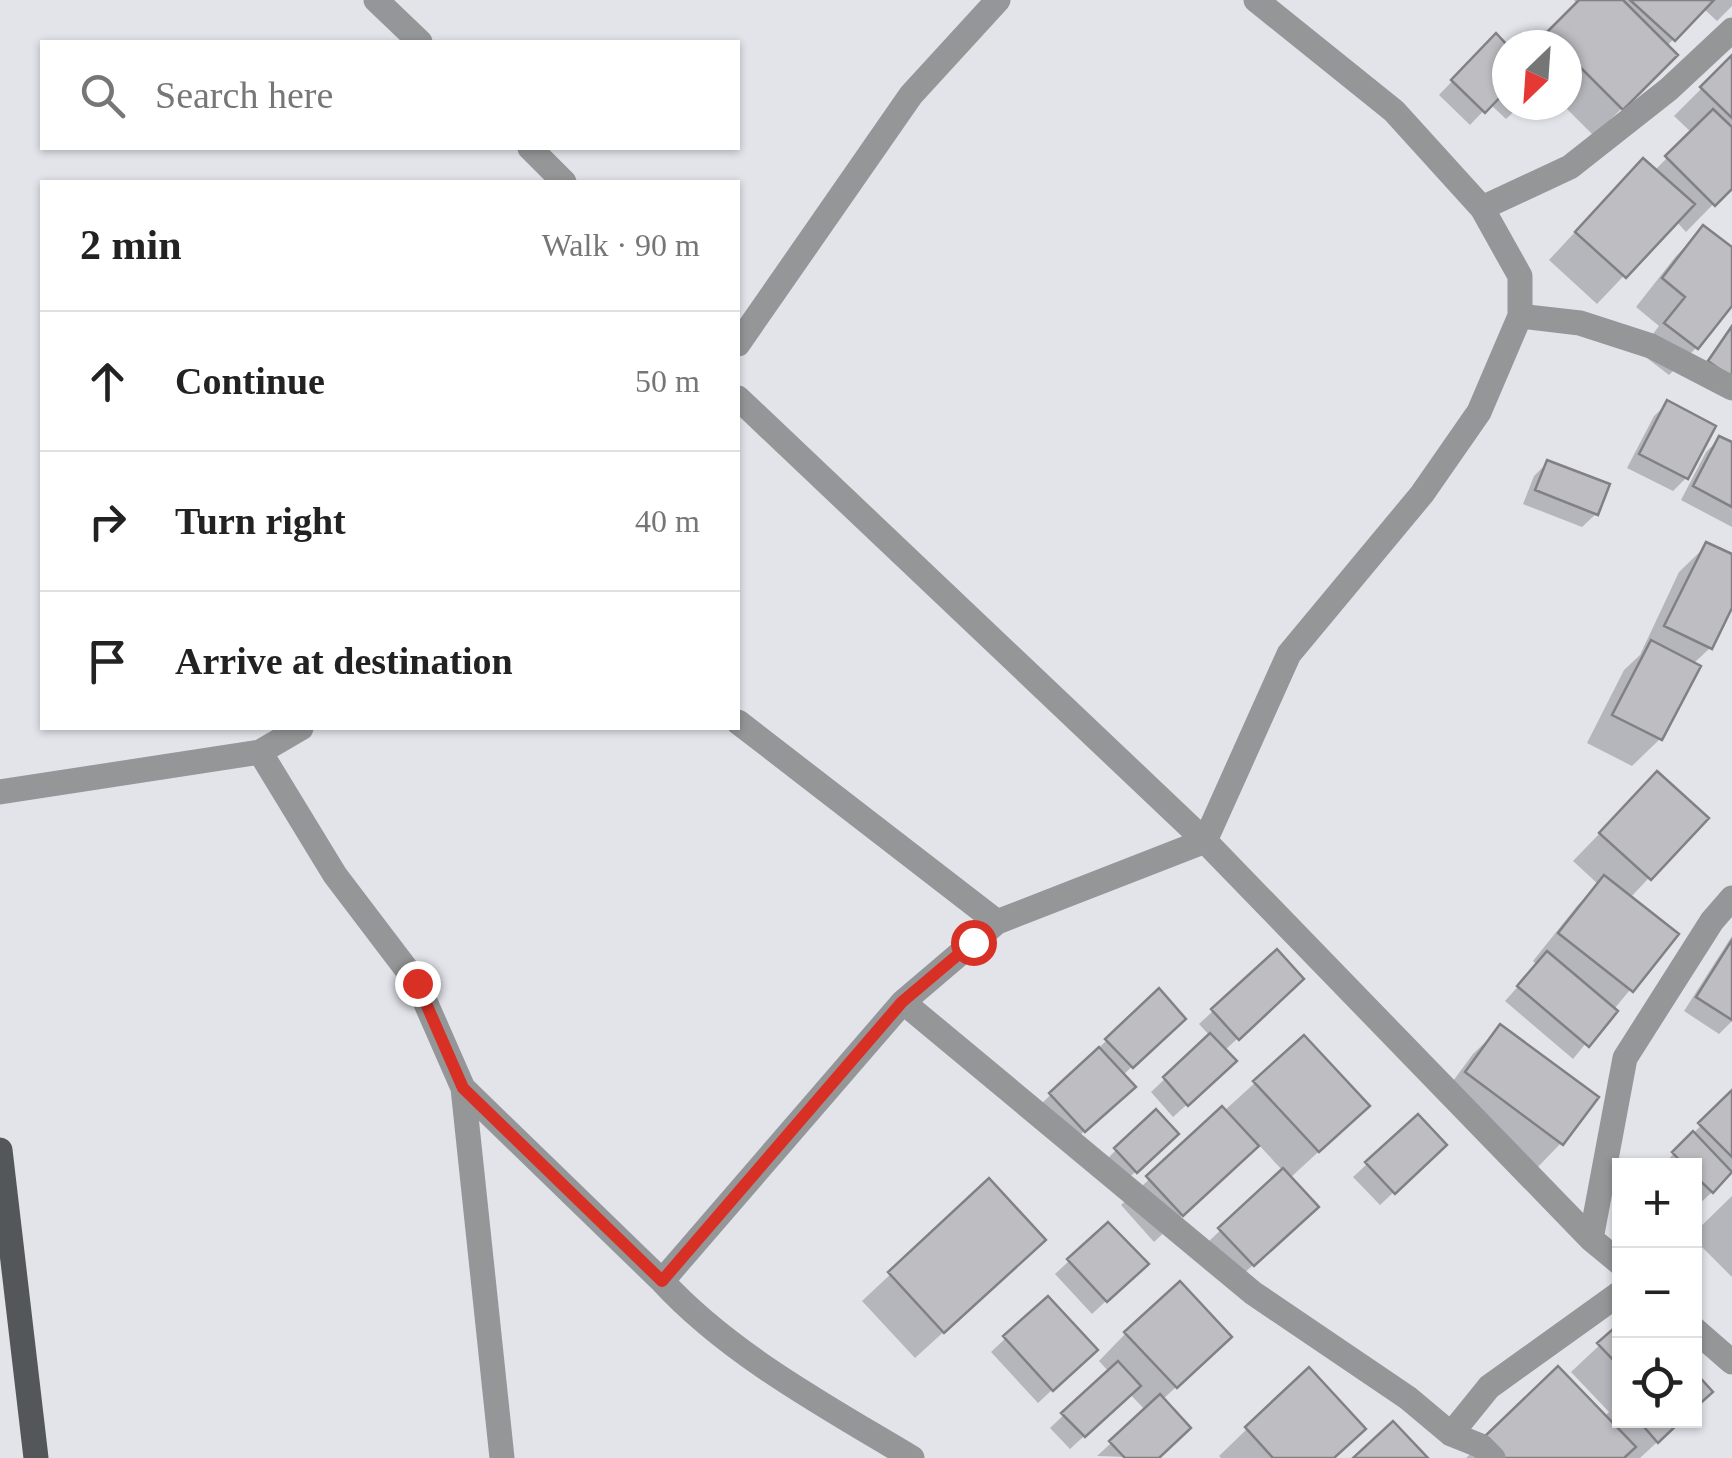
<!DOCTYPE html>
<html lang="en">
<head>
<meta charset="utf-8">
<style>
	body { margin:0; font-family:"Times New Roman",serif; background:#f6f6f6; color:#222 }
	.controls { position:absolute; right:30px; bottom:30px; display:grid; overflow:hidden; border-radius:0px; box-shadow:0 2px 8px #0004 }
	.controls button { width:90px; height:90px; display:grid; place-items:center; padding:0; border:0; border-bottom:2px solid #e0e0e0; background:#fff; color:#222; font:50px sans-serif }
	.compass { position:absolute; left:1492px; top:30px; width:90px; height:90px; border-radius:50%; background:#fff; box-shadow:0 2px 8px #0004; rotate:205deg }
	.stop { position:absolute; width:30px; height:30px; margin:-22px; border:8px solid #d93025; border-radius:50%; background:#fff }
	.stop.end { background:#d93025; border-color:#fff; box-shadow:0 2px 10px #0008 }
	.list { margin:0; padding:0; list-style:none }
	h2 { display:flex; justify-content:space-between; align-items:center; height:130px; margin:0; padding:0 40px; font-size:42px }
	h2 small { font-size:32px; font-weight:400; color:#767676 }
	.list li { display:grid; grid-template-columns:65px 1fr auto; gap:30px; align-items:center; box-sizing:border-box; height:140px; padding:0 40px; border-top:2px solid #e0e0e0 }
	.list b { display:block; font-size:38px; white-space:nowrap }
	.list em { font-size:32px; font-style:normal; color:#767676 }
	.icon { flex:none; width:55px; height:55px; fill:none; stroke:currentColor; stroke-width:2; stroke-linecap:round; stroke-linejoin:round }
	.map { position:relative; flex:none; width:1732px; height:1458px; overflow:hidden }
	.search { position:absolute; background:#fff; box-shadow:0 2px 8px #0004; left:40px; top:40px; width:700px; height:110px; display:flex; align-items:center; gap:25px; box-sizing:border-box; padding:0 35px; border-radius:0px; color:#767676; font-size:38px }
	.panel { position:absolute; background:#fff; box-shadow:0 2px 8px #0004; left:40px; top:180px; width:700px; height:550px; border-radius:0px }
	.map>svg:first-child { display:block }
	.shadow { fill:#0003 }
	.building { fill:#bdbdc2; stroke:#808085; stroke-width:2.5 }
	.lines { fill:none; stroke-linecap:round; stroke-linejoin:round }
	.minor { stroke:#949698; stroke-width:25 }
	.major { stroke:#53575a; stroke-width:25 }
	.route { stroke:#d93025; stroke-width:12 }
</style>
</head>
<body>
<div class="map">
<svg width="1732" height="1458" viewBox="0 0 1732 1458">
	<rect width="100%" height="100%" fill="#e2e4ea"/>
	<!-- shadow -->
	<path class="shadow" d="M1574,0H1732V6L1717,21L1703,8L1666,47L1675,55L1594,136L1563,105H1567V45H1537L1578,5Z
		M1495,36L1507,48V105H1521L1506,119L1490,104L1470,125L1439,95Z
		M1732,58V185L1686,232L1676,221L1597,304L1549,260L1616,188L1654,171L1692,133L1674,116Z
		M1703,229L1732,251V302L1696,348L1669,375L1639,352L1659,326L1636,307L1676,256Z
		M1732,324V400L1696,376Z
		M1668,403L1686,478L1673,491L1627,468L1654,416Z
		M1719,439L1732,445V527L1681,500L1706,452Z
		M1548,462L1596,514L1582,527L1523,504L1534,476Z
		M1707,545L1732,557V602L1710,648L1693,664L1698,667L1660,739L1632,766L1587,743L1624,670L1640,655L1679,572Z
		M1630,802L1705,818L1630,898L1676,934L1573,1059L1505,1001L1537,965L1533,961L1577,906L1598,884L1573,861Z
		M1732,936V1021L1719,1034L1684,1011Z
		M1287,993L1224,1051L1220,1075L1173,1117L1151,1092L1210,1036L1199,1024L1213,1011Z
		M1501,1027L1561,1143L1534,1171L1439,1100L1473,1054Z
		M1169,1032L1122,1076L1119,1100L1070,1144L1037,1108L1107,1040Z
		M1304,1038L1339,1133L1290,1178L1302,1220L1239,1278L1207,1243L1283,1171L1258,1144L1154,1242L1121,1205Z
		M1732,1093V1174L1698,1205L1694,1202V1166H1662Z
		M1418,1117L1430,1158L1380,1205L1353,1177Z
		M1162,1148L1122,1184L1103,1163L1116,1150Z
		M989,1182L1015,1267L915,1358L862,1301Z
		M1732,1196V1277L1694,1239V1233Z
		M1069,1261L1132,1277L1092,1314L1055,1274Z
		M1047,1299L1081,1363L1038,1403L991,1352Z
		M1620,1326V1420H1681L1640,1458H1466L1558,1370L1604,1417L1609,1412L1571,1372Z
		M1126,1333L1201,1364L1162,1400L1157,1458L1097,1456L1146,1411L1130,1394L1070,1449L1050,1428L1109,1372L1099,1361Z
		M1247,1429L1333,1458H1221L1219,1456Z"/>
	<!-- building -->
	<path class="building" d="M1579,0H1623L1678,55L1623,110L1567,54V45H1558L1546,33Z
		M1630,0H1714L1675,41Z
		M1496,33L1507,45V94L1505,92L1485,113L1451,80Z
		M1732,55V118L1700,87Z
		M1713,109L1732,127V189L1715,206L1665,156Z
		M1643,158L1695,204L1626,278L1575,232Z
		M1703,225L1732,247V306L1698,349L1664,323L1685,297L1662,278Z
		M1732,326V378L1708,361Z
		M1667,400L1716,426L1688,479L1639,454Z
		M1719,436L1732,442V507L1693,486Z
		M1547,460L1610,484L1598,515L1535,490Z
		M1706,542L1732,554V608L1712,649L1664,626Z
		M1651,640L1701,666L1662,740L1612,715Z
		M1657,771L1709,818L1651,880L1599,833Z
		M1604,875L1679,934L1633,992L1558,933Z
		M1732,940V1020L1696,997Z
		M1277,949L1304,979L1239,1040L1211,1009Z
		M1547,951L1618,1011L1589,1047L1517,986Z
		M1159,988L1186,1019L1133,1068L1105,1039Z
		M1500,1024L1599,1097L1563,1145L1465,1072Z
		M1210,1033L1237,1061L1188,1106L1163,1077Z
		M1304,1035L1370,1106L1319,1152L1253,1081Z
		M1099,1047L1136,1087L1085,1132L1049,1093Z
		M1732,1090V1157L1698,1123Z
		M1222,1106L1259,1146L1183,1216L1146,1176Z
		M1156,1109L1179,1134L1137,1173L1114,1148Z
		M1418,1114L1447,1145L1395,1194L1365,1162Z
		M1693,1131L1732,1172L1713,1193L1694,1175V1166H1685L1672,1152Z
		M1283,1168L1319,1207L1254,1266L1218,1228Z
		M989,1178L1046,1240L944,1333L888,1272Z
		M1108,1222L1149,1264L1107,1302L1067,1259Z
		M1180,1281L1232,1337L1177,1388L1124,1332Z
		M1048,1296L1098,1350L1053,1391L1003,1336Z
		M1620,1323V1367L1597,1343Z
		M1118,1361L1141,1386L1085,1437L1061,1413Z
		M1558,1366L1636,1447L1624,1458H1503L1483,1438Z
		M1309,1367L1366,1429L1334,1458H1273L1245,1427Z
		M1694,1371L1713,1392L1694,1409Z
		M1160,1394L1191,1428L1159,1458H1125L1109,1441Z
		M1638,1420H1682L1658,1443Z
		M1393,1421L1428,1458H1353Z"/>
	<g class="lines">
		<!-- minor -->
		<path class="minor" d="M376,0L420,42
			M530,148L564,182
			M1482,208L1570,167L1669,89L1732,30
			M1520,316L1580,323L1651,346L1732,388
			M738,344L911,95L998,0
			M738,398L1205,841L1591,1239L1620,1263
			M738,722L997,922
			M260,752L301,728
			M0,792L260,752L335,875L417,983L463,1088L502,1458
			M903,1002L1253,1293L1408,1398L1451,1434L1489,1387L1620,1293
			M463,1088L662,1281L903,1002L997,922L1205,841L1289,654L1422,494L1479,412L1520,316V276L1482,208L1394,111L1256,0
			M1591,1239L1625,1058L1712,921L1732,898
			M662,1281C729,1354 827,1407 912,1458
			M1694,1329L1732,1362
			M1451,1434L1481,1446L1493,1458"/>
		<!-- major -->
		<path class="major" d="M0,1150L36,1458"/>
	</g>
	<g class="lines">
		<!-- route -->
		<path class="route" d="M417,983L463,1088L662,1281L902,1002L973,942"/>
	</g>
</svg>
<div class="controls">
<button>+</button>
<button>−</button>
<button><svg class="icon" aria-label="locate" viewBox="0 0 24 24"><circle cx="12" cy="12" r="6"/><path d="M12 2v4M12 18v4M2 12h4M18 12h4"/></svg></button>
</div>
<svg class="compass" viewBox="-18 -18 36 36"><path d="M0-13l5 13h-10z" fill="#e53935"/><path d="M0 13l5-13h-10z" fill="#767676"/></svg>
<div class="stop" style="left:973px;top:942px"></div>
<div class="stop end" style="left:417px;top:983px"></div>
<div class="search"><svg class="icon" aria-label="search" viewBox="0 0 24 24"><circle cx="10" cy="10" r="6"/><path d="M15 15l6 6"/></svg>Search here</div>
<section class="panel">
<h2>2 min<small>Walk · 90 m</small></h2>
<ul class="list">
<li><svg class="icon" aria-label="ahead" viewBox="0 0 24 24"><path d="M12 20V5M6 11l6-6 6 6"/></svg><div><b>Continue</b></div><em>50 m</em></li>
<li><svg class="icon" aria-label="right" viewBox="0 0 24 24"><path d="M7 20v-9h11M14 6l5 5-5 5"/></svg><div><b>Turn right</b></div><em>40 m</em></li>
<li><svg class="icon" aria-label="arrive" viewBox="0 0 24 24"><path d="M6 21V4h12l-3 4 3 4H6"/></svg><div><b>Arrive at destination</b></div></li>
</ul>
</section>
</div>
</body>
</html>
